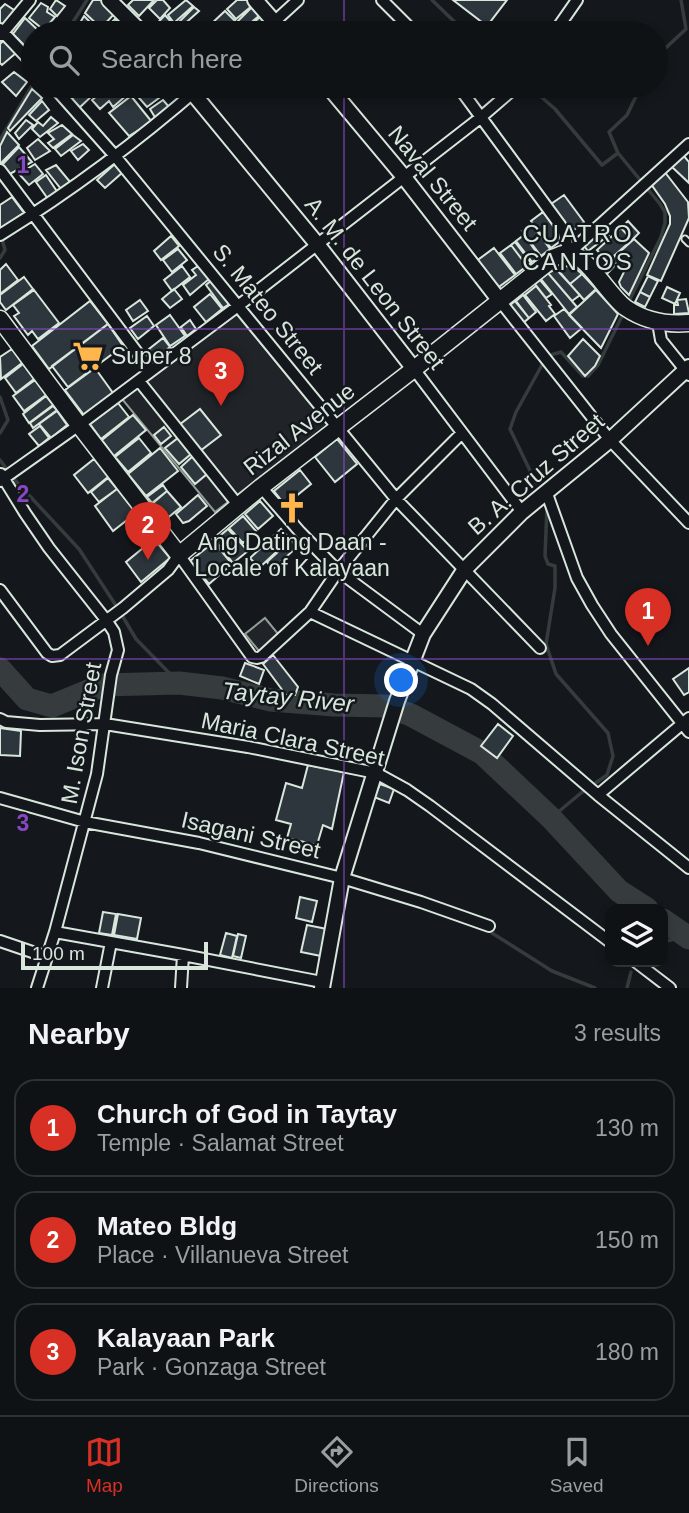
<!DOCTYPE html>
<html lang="en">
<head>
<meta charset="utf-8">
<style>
	body { margin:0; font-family:Arial,sans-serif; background:#1d2022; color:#f1f3f6 }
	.controls { position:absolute; right:21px; bottom:21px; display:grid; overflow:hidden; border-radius:14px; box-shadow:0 4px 10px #0003 }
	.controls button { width:63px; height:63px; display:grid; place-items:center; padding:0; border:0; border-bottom:2px solid #2f3234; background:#0f1215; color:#f1f3f6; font:35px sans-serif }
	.scale { position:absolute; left:21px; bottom:18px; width:187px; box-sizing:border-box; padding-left:7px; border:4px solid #d8e6dc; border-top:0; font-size:19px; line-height:24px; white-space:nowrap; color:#d8e6dc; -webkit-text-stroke:5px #14181c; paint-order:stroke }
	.you { position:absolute; left:402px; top:681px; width:24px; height:24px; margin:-18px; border:5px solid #fff; border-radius:50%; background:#1a73e8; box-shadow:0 0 0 10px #1a73e833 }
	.badge { display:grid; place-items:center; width:46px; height:46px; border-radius:50%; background:#d93025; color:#fff; font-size:23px; font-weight:700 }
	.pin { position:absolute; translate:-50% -58px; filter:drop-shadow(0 2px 4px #0008) }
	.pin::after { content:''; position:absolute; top:37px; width:24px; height:21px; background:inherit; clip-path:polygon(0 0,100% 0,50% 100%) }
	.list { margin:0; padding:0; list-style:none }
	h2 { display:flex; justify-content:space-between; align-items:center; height:91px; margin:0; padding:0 28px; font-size:30px }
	h2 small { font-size:23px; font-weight:400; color:#9b9ea0 }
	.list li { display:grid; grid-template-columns:46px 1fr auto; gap:21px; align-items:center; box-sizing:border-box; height:98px; margin:0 14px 14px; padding:0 14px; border:2px solid #2f3234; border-radius:21px }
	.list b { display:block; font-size:26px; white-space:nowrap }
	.list p { margin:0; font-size:23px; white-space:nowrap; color:#9b9ea0 }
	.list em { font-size:23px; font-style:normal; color:#9b9ea0 }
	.icon { flex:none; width:38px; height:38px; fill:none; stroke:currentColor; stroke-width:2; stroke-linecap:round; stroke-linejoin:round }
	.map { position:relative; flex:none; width:689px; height:988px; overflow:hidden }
	.search { position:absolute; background:#0f1215; box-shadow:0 4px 10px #0003; left:21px; right:21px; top:21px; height:77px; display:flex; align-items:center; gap:18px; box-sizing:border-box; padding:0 24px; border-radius:38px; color:#9b9ea0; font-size:26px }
	.sheet { height:427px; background:#0f1215 }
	nav { display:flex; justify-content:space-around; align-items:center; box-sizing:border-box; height:98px; border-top:2px solid #2f3234; background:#0f1215; font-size:19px; color:#9b9ea0 }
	nav a { display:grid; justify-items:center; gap:4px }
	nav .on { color:#d93025 }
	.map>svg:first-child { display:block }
	.green { fill:#202428; stroke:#939e99; stroke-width:2 }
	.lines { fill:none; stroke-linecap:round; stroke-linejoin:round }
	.stream { stroke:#363b3e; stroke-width:3.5 }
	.river { stroke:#363b3e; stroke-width:23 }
	.building { fill:#2c363c; stroke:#d8e6dc; stroke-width:2 }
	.service-casing { stroke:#d8e6dc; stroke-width:9 }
	.minor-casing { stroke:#d8e6dc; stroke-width:14 }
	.tertiary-casing { stroke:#d8e6dc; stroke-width:18 }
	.secondary-casing { stroke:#d8e6dc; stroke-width:19 }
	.service { stroke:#14181c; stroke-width:5 }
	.minor { stroke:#14181c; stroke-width:10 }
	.tertiary { stroke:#14181c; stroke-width:14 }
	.secondary { stroke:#14181c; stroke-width:16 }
	.grid { fill:none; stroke:#8948c3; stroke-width:2; stroke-opacity:0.55 }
	.labels { text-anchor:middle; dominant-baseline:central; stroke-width:5; stroke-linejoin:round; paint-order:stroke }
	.street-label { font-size:23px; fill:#d8e6dc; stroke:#14181c }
	.poi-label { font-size:23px; fill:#d8e6dc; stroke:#14181c; text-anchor:start }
	.neighbourhood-label { font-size:24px; letter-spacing:2px; fill:#d8e6dc; stroke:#14181c }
	.water-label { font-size:24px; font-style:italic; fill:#d8e6dc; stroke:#14181c }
	.grid-label { font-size:23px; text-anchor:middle; font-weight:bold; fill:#8948c3; stroke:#14181c; stroke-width:5; stroke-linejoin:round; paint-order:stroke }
</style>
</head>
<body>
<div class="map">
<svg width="689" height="988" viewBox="0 0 689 988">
	<rect width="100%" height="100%" fill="#14181c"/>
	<!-- green -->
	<path class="green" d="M236,313L328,425L215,512L122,399Z
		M265,618L279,635L259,651L245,634Z"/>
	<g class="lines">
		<!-- stream -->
		<path class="stream" d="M432,0L466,33
			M66,33L87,0
			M656,57L686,29L681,0
			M529,86L555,109L602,165L618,153
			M0,140L33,84
			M0,258L5,250L2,239
			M627,305L661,237L665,223V212L660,204L618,153L609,132L627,115L641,86
			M0,397L8,420L0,433
			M0,460L8,471
			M13,478L79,549L115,604
			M536,483L510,429L516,412L547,356L561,352L583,376H588L598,365L624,312
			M547,507L545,556L548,564L555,566V588L546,644L556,674L608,733L613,756L607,775L581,793L551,818
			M123,617L136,639L179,683
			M492,933L552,971L595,988
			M663,942L686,936
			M627,988L631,972"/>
		<!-- river -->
		<path class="river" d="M0,669L27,699L52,706L103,685L179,683L222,688L271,700L334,705L386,706L411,715L482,753L551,818L619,891L647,909
			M663,920L689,938"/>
	</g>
	<!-- building -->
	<path class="building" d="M56,0L65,6L57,16L50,9Z
		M93,0H102L117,11L101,28L85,13Z
		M133,0H154L139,16L128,5Z
		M157,0H163L170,8L160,19L149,8Z
		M186,0L193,6L174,23L168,15Z
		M237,0H248L253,5L236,19L227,9Z
		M453,0H507L487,26Z
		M41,3L48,7L47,12L55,17L44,30L29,18Z
		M5,4L17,12L5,28L0,23V9Z
		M253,6L260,15L246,27L238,21Z
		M194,7L199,11L180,28L176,25Z
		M225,11L235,21L223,33H218L210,25Z
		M165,15L172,23L161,33H152L150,31Z
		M262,15L270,24L259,33H251L247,29Z
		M84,16L98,30L95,33H74Z
		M25,18L41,33H33V42L28,49L13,34Z
		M115,19L126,30L121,33H101Z
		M3,41L16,53L2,65L0,63V44Z
		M14,72L27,82L16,96L2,82Z
		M82,86H86L94,94L78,109L71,100Z
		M109,86H120L128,94L113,107L109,101L100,109L92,100Z
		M139,86H175L147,107L133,91Z
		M32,89L42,98L10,131L8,128Z
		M131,96L152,122L129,136L109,113Z
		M163,100L170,108L156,119L150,109Z
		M42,101L49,110L36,121L29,115Z
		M51,117L58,123L40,137L32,129L38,122L43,126Z
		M26,120L33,125L19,139L15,133Z
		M62,125L72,134L53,148L48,143L54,139L48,133Z
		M7,132L19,145L0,164V146Z
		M73,135L81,141L61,156L55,149Z
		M38,139L50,151L35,160L27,148Z
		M83,144L89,150L78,160L71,151Z
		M19,147L32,162L8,175L1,166Z
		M683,155L689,162V183L671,166Z
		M116,163L123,172L105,188L97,180Z
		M35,164L43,174L29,185L19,174Z
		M56,165L71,183L61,189L46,170Z
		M664,171L688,202L689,218L661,281L647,275L670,224V216L665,204L651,184Z
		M46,175L58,193L48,199L36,182Z
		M564,195L584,222L571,232L551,204Z
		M12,197L24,213L0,229V205Z
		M543,212L563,239L551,248L531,221Z
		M628,221L639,233L632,240L621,228Z
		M532,224L550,249L541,256L522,231Z
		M602,226L609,235L588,251L581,242Z
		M621,228L632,240L607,262L597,250Z
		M524,235L540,257L532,262L516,241Z
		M171,236L179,246L161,260L154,251Z
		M634,239L649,253L629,295L621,287L619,282L624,272L616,264L607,274L602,268Z
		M515,242L531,263L527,266L511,245Z
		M511,245L527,266L516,274L500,253Z
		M494,248L515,275L496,289L475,262Z
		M178,249L187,260L172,272L163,260Z
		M6,264L18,280L0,294V270Z
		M182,266L190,277L172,291L164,280Z
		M198,266L209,279L190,295L183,285L196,275L192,270Z
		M566,266L575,268L582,274L570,284L557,269Z
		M556,269L580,295L572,301L548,273Z
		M548,273L577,307L569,314L541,279Z
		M582,274L596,289L584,300L570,284Z
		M648,276L658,281L650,297L640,292Z
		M24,277L33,289L6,310L0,302V295Z
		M213,279L231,303L223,308L206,285Z
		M540,280L552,294L546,298L535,284Z
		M536,286L551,305L549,306L555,314L546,321L525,295Z
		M667,287L680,293L675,304L662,298Z
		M174,289L182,299L170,308L162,299Z
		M34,290L59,323L38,339L32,331L28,335L14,316L19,313L13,305Z
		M596,290L618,314L601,348L569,315Z
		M640,292L650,297L645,307L635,302Z
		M210,294L222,309L206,322L194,307Z
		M523,295L536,312L529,318L516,301Z
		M686,299L689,313L674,314V305H678L677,300Z
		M140,300L148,311L133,321L126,310Z
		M90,301L108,324L49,369L32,346Z
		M515,301L529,318L523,323L509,306Z
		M564,309L582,328L570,338L554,316Z
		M170,315L185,336L170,346L156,325Z
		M147,316L154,326L138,339L130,328Z
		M190,320L196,329L187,336L181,327Z
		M108,324L123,346L68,387L52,366Z
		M163,338L170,347L155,358L149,349Z
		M583,339L600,356L595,366L585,376L568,356Z
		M12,349L22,363L1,379L0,357Z
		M23,364L34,379L16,393L5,378Z
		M95,368L113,393L84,415L65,390Z
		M35,380L46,395L24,411L13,396Z
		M46,396L53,405L29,423L23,414Z
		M118,403L129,417L101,439L90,424Z
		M53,406L57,410L33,428L30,423Z
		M200,409L221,435L200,451L179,425Z
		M57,411L67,425L51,438L39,424Z
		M133,415L146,430L114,456L102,440Z
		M40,426L49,438L39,446L29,434Z
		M164,427L171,436L161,444L154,435Z
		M139,438L151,453L128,472L115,457Z
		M178,438L191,454L179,464L165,448Z
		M337,439L357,464L335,482L315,457Z
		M160,448L178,471L146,496L128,474Z
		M193,456L207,474L195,484L181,467Z
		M94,459L108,477L88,493L74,475Z
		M300,470L311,484L285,505L274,491Z
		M108,478L117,489L99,502L91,492Z
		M163,485L167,491L152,503L147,497Z
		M117,489L136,513L113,531L95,506Z
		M167,491L181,507L165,520L152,504Z
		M198,495L207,506L189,521L183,523L176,514Z
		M260,501L273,516L258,529L245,514Z
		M243,516L256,531L243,543L229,528Z
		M228,529L248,551L233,563L215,540Z
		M281,529L290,539L259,568L250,558Z
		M154,539L170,558L141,582L126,562Z
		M291,540L297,547L273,569L267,562Z
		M214,542L232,564L209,584L190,561Z
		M273,655L298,687L295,695H286L263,664Z
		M245,663L264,670L259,684L240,676Z
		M689,668V692L684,695L673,679Z
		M498,724L513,736L497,758L481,746Z
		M0,728L21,731L20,756L0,755Z
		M308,765L344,772L332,829L323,825L317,845L287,838L291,824L276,820L286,783L302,788Z
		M380,784L394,789L389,803L374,797Z
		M300,897L317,901L312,922L296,918Z
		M103,912L116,914L112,935L99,933Z
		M118,914L141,918L137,939L114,935Z
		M307,925L327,929L321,956L301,952Z
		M226,933L237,936L232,958L220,955Z
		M238,934L246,936L241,958L233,956Z"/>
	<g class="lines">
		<!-- service casing -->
		<g class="service-casing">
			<path id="service" d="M685,239L689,243"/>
		</g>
		<!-- minor casing -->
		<g class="minor-casing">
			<path id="minor" d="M382,0L415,33
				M0,29L33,64
				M262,33L298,0
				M554,33L577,0
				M1,35L30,0
				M53,86L115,156L396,499L540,648
				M458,86L560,225L564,232L569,253L689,144
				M0,170L151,371
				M0,235C71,191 139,140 201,86
				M500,301L610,440L689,523
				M658,323L661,340L689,375
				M414,369L522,512
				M139,381L238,505
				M1,474L25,513L49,548L106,620L114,632L118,650L111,675L97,774L55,932L37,988
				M0,481L79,425L238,306L480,118L517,86
				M261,487L300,532L338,571L423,634
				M546,491L577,578L592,605L611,634L689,732
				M0,590L47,653L52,656L60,655L123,608L168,570L179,555L252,657L257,658L261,657L310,612L338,571L396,499L462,433
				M310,612L471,689L492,704L598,795L689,868
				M0,719L6,722L40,725L105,724L248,747L376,773L407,790L430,806L610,942
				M598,795L689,718
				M0,798L85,822L199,843L342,878L421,902L489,926
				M55,932L183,955L322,982
				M0,941L47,957
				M636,962L670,988
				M102,988L111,942
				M181,988L183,955"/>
		</g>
		<!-- tertiary casing -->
		<g class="tertiary-casing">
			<path id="tertiary" d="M109,0L142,33
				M255,0L284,33
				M187,86L317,244L414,369
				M328,86L404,177L500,301
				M322,988L342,878L397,701L423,634L465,569L522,512L610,440L689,367"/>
		</g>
		<!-- secondary casing -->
		<g class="secondary-casing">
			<path id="secondary" d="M0,319L79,425L179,555L261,487L414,369L555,257C560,255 566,252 571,254C589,258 610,297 626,308C645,321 666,325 689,323"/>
		</g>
		<!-- service -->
		<use href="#service" class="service"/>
		<!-- minor -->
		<use href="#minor" class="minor"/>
		<!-- tertiary -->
		<use href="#tertiary" class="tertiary"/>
		<!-- secondary -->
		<use href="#secondary" class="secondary"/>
	</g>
	<!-- grid -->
	<path class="grid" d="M344,0V33M344,86V988M0,329H689M0,659H689"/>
	<!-- icons -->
	<defs>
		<g id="supermarket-bare" transform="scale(2.415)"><path d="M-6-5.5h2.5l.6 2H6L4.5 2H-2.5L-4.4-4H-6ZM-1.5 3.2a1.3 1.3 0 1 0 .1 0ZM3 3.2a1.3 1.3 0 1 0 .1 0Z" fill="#ffb74d" stroke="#14181c" stroke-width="2.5" paint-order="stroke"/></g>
		<g id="church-bare" transform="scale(2.415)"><path d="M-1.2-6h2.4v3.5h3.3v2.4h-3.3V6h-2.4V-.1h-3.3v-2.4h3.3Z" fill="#ffb74d" stroke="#14181c" stroke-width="2.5" paint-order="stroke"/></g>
	</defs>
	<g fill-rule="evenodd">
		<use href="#supermarket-bare" x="88" y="356"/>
		<use href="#church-bare" x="292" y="508"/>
	</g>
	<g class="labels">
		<!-- street labels -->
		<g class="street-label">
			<text transform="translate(433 178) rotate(51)">Naval Street</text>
			<text transform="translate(375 283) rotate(52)">A. M. de Leon Street</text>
			<text transform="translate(268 309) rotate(51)">S. Mateo Street</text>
			<text transform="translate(299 429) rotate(-38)">Rizal Avenue</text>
			<text transform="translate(536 474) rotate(-41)">B. A. Cruz Street</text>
			<text transform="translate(81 733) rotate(-80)">M. Ison Street</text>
			<text transform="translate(293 739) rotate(12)">Maria Clara Street</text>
			<text transform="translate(251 835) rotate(13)">Isagani Street</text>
		</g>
		<!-- poi labels -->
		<g class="poi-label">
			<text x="111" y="356">Super 8</text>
			<text x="292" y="542" text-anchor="middle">Ang Dating Daan -<tspan x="292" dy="26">Locale of Kalayaan</tspan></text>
		</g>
		<!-- neighbourhood labels -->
		<g class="neighbourhood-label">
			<text x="578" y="233">CUATRO<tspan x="578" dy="28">CANTOS</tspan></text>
		</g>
		<!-- water labels -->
		<g class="water-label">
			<text transform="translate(288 697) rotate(6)">Taytay River</text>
		</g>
	</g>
	<g class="grid-label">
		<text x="23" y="173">1</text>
		<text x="23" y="502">2</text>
		<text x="23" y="831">3</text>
	</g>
</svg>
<div class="controls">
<button><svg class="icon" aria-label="layers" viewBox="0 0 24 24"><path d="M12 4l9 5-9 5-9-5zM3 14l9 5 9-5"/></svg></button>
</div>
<div class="scale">100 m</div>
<div class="you"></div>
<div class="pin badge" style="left:648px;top:646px">1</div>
<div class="pin badge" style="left:148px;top:560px">2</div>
<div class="pin badge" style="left:221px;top:406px">3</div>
<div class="search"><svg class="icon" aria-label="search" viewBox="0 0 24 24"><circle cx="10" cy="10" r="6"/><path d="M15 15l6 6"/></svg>Search here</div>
</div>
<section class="sheet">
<h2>Nearby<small>3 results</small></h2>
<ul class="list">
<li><span class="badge">1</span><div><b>Church of God in Taytay</b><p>Temple · Salamat Street</p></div><em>130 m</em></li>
<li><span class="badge">2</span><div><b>Mateo Bldg</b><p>Place · Villanueva Street</p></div><em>150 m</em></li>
<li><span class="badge">3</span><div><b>Kalayaan Park</b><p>Park · Gonzaga Street</p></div><em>180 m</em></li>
</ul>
</section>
<nav>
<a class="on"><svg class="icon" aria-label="map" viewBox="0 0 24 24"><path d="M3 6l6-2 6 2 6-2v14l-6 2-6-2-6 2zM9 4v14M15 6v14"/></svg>Map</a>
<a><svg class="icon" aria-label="directions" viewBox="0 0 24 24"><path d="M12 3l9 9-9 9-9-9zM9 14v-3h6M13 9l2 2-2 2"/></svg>Directions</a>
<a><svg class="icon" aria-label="saved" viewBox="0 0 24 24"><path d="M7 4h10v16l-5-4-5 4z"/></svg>Saved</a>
</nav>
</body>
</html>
